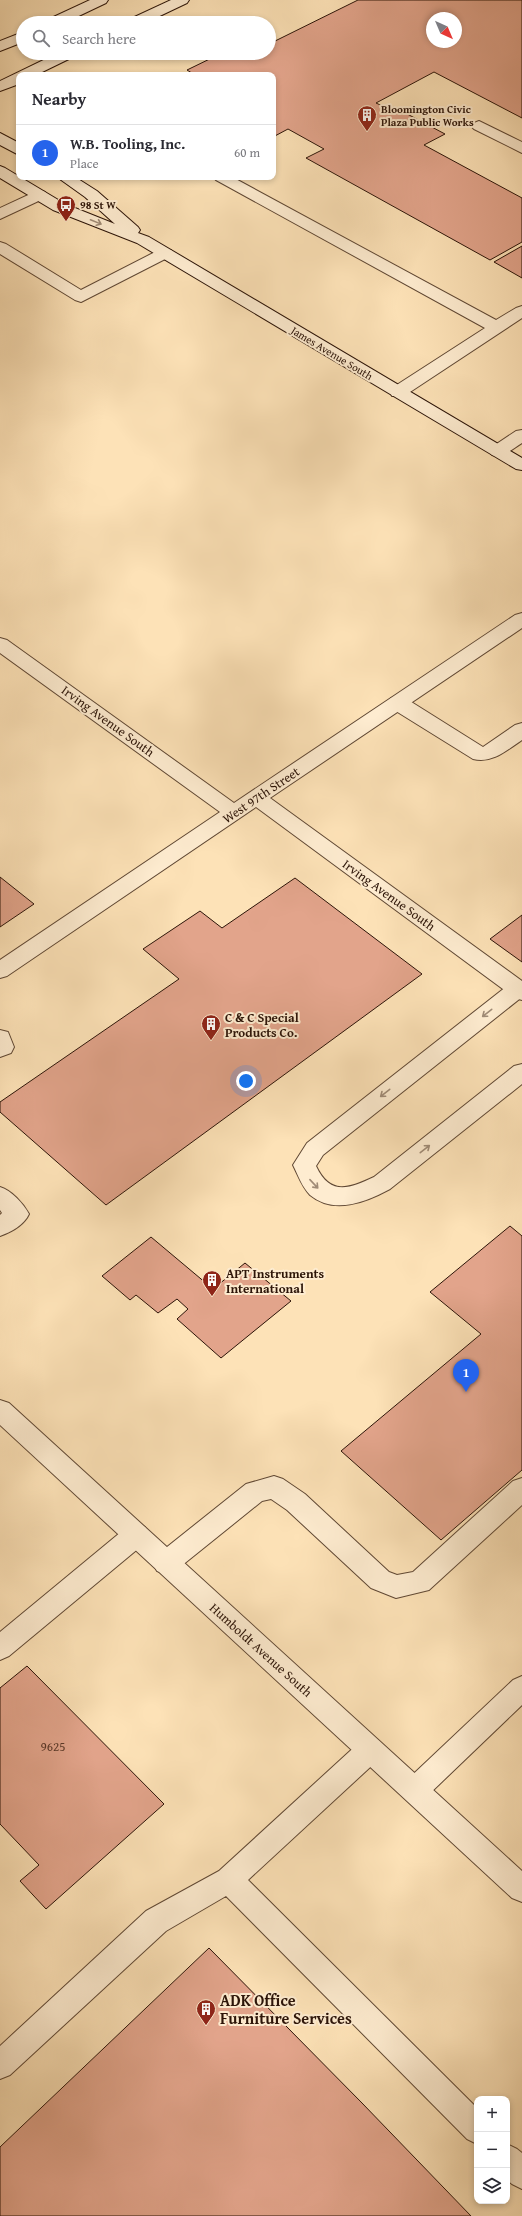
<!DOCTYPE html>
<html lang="en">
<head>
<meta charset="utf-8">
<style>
	body { margin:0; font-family:"Gentium Book Plus",serif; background:#f2f2f3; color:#2b2b33 }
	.controls { position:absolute; right:12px; bottom:12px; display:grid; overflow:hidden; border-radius:8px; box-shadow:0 2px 6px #0003 }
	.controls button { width:36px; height:36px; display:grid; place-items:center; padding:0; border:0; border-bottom:1px solid #e1e1e2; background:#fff; color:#2b2b33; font:20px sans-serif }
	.compass { position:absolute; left:426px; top:12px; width:36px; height:36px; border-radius:50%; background:#fff; box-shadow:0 2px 6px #0003; rotate:136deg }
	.you { position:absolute; left:246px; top:1081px; width:14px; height:14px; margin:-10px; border:3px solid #fff; border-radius:50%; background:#1a73e8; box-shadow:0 0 0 6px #1a73e833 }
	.badge { display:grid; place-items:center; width:26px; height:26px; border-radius:50%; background:#2563eb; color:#fff; font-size:13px; font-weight:700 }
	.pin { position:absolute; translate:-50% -33px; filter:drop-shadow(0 1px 2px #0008) }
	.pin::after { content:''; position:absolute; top:21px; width:14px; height:12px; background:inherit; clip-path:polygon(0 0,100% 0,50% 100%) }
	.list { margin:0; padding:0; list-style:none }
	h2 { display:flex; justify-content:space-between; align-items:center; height:52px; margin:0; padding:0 16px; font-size:17px }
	h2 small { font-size:13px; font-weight:400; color:#7c7c81 }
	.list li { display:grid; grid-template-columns:26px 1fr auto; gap:12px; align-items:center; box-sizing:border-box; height:56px; padding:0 16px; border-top:1px solid #e1e1e2 }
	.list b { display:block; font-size:15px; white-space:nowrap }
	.list p { margin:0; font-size:13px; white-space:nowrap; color:#7c7c81 }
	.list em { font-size:13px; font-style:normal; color:#7c7c81 }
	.icon { flex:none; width:22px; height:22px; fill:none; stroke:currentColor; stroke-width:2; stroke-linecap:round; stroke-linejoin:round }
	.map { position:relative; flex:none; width:522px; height:2216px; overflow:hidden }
	.search { position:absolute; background:#fff; box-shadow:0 2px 6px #0003; left:16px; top:16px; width:260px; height:44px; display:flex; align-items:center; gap:10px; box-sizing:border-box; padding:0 14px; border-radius:22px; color:#7c7c81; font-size:15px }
	.panel { position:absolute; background:#fff; box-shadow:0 2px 6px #0003; left:16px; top:72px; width:260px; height:108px; border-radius:8px }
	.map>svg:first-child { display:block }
	.building { fill:#e2a48b; stroke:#2c1408; fill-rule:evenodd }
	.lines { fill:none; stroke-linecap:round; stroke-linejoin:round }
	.lane-casing { stroke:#604834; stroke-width:2 }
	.street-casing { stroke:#604834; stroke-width:2 }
	.secondary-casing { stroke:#2c1408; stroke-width:2 }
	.lane { fill:#feecd0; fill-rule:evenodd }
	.street { fill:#feecd0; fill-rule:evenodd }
	.secondary { fill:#feecd0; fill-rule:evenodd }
	.oneway { stroke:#a08b76 }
	.labels { text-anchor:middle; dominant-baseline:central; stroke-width:4; stroke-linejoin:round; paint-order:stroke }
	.far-poi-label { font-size:11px; font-weight:bold; fill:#2c1408; stroke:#feecd0; text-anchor:start }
	.far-street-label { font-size:11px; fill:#2c1408; stroke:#feecd0 }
	.street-label { font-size:13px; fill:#2c1408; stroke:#feecd0 }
	.poi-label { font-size:13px; font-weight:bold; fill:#2c1408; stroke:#feecd0; text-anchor:start }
	.near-number-label { font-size:13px; fill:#5a3829 }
	.near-poi-label { font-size:16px; font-weight:bold; fill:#2c1408; stroke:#feecd0; text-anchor:start }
</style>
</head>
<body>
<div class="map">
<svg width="522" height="2216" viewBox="0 0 522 2216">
	<rect width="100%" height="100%" fill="#fde2b7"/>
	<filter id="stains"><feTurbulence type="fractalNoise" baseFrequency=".005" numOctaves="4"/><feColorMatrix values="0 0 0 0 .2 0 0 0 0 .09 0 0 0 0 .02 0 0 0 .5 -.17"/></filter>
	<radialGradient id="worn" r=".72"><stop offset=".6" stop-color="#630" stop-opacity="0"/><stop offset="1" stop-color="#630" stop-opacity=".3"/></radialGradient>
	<!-- building -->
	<path class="building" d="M358,0H522V118L434,72L376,103L389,109L394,107L445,134L424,145L522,198V242L490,260L306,158L324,149L288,129L273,137V75H195L187,70L222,53H269V44ZM432,18H456V42H432Z
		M522,246V278L494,262Z
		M0,877L34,904L0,927Z
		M295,878L422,974L106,1205L0,1112V1102L179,979L143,949L200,911L222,928Z
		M522,915V962L490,939Z
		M510,1226L522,1236V1470L441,1540L341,1451L481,1334L430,1292Z
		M151,1237L213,1289L245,1263L291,1301L221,1358L177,1319L188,1309L177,1299L158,1313L136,1295L130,1300L102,1276Z
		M27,1666L164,1804L46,1909L20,1881L39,1865L0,1824V1688Z
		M209,1948L362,2103L471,2216H0V2147Z"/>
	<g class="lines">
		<!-- lane casing -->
		<g class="lane-casing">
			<path id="lane" d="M479,121L522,142V153L474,129L471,126L474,123Z
				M213,177H232L496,320L516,308L522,306V318L404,396H392L390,392L392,388L485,328L216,180Z
				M39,190L45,192L47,195L45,198L0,219V208Z
				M0,242L6,244L81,290L159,250H171L173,253L171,256L81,302L75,300L0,254Z
				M522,430V443C512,449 504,458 492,455L489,451L492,447L516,431Z
				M398,697L405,698L483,747L515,725L522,723V740C507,750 492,764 473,759L391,708L388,703L391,698Z
				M518,981L522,982V997L323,1155L316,1166C330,1196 349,1189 374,1177L514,1066L522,1064V1084L390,1189C366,1202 334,1215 310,1195C302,1187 298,1175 293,1165L307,1143L511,983Z
				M0,1030L8,1032L14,1047L11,1053L0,1057Z
				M0,1187C12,1191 23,1203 29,1214C24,1225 11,1232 0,1236V1215L2,1213L0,1210Z
				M274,1476L283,1479L305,1494L389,1572L397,1575L413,1572L513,1481L522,1478V1505L429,1590L396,1598L371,1588L287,1510L271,1499L262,1501L175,1571L166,1574L157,1571L153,1563L157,1555L246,1484Z
				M136,1524L145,1527L149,1535L145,1543L9,1656L0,1660V1632L127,1527Z
				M522,1676V1705L424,1799L415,1803L406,1799L402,1790L406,1781L513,1680Z
				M370,1738L379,1741L383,1750L379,1759L248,1880L477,2108V2144L467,2139L226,1896L166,1931L10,2075L0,2079V2046L146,1911L219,1871L361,1741Z
				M507,2144L517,2149L522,2153V2189L512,2184L507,2180Z"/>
		</g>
		<!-- street casing -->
		<g class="street-casing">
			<path id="street" d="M522,613V628L270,798L522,981V1000L515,998L256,807L7,976L0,978V960L220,812L0,653V638L7,640L234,803L515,615Z
				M0,1400L9,1403L522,1871V1902L512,1898L0,1425Z"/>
		</g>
		<!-- secondary casing -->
		<g class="secondary-casing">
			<path id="secondary" d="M90,0H108L106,3L64,23H45L47,20Z
				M171,0H189L187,3L145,23H126L128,20Z
				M23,32V42L0,51V41Z
				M58,53H77L75,56L36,75H19V84L0,91V81Z
				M0,133L19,143V155L0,145Z
				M0,166L5,168L65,204L115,224L85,197L57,177H75L97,191L138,227L140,230L138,233L149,237L522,458V470L516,469L137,243L53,210L0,178Z"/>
		</g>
		<!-- lane -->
		<use href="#lane" class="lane"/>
		<!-- street -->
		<use href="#street" class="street"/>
		<!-- secondary -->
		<use href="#secondary" class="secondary"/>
	</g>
	<!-- one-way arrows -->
	<defs><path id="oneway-shaft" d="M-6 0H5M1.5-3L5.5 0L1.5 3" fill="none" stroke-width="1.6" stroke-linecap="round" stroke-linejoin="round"/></defs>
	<g class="oneway">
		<use href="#oneway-shaft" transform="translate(96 222) rotate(22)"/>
		<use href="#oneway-shaft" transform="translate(487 1013) rotate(142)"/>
		<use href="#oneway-shaft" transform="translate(385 1093) rotate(142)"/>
		<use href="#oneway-shaft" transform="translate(425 1149) rotate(-38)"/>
		<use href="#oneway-shaft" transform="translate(314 1184) rotate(47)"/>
	</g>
	<!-- icons -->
	<defs>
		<g id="building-pin" transform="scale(1)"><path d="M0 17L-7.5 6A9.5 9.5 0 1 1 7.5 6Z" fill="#8f2418" stroke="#feecd0"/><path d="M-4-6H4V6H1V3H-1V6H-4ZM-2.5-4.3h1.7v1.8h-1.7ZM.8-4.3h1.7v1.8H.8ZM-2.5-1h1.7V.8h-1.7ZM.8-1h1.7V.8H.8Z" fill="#fff"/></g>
		<g id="bus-pin" transform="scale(1)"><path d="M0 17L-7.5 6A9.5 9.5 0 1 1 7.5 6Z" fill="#8f2418" stroke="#feecd0"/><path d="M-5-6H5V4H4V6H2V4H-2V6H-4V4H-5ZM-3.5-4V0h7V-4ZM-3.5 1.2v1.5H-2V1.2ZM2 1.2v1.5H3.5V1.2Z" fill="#fff"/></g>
	</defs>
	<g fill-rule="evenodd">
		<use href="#building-pin" x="367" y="115"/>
		<use href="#bus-pin" x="66" y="205"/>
		<use href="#building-pin" x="211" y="1024"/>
		<use href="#building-pin" x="212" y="1280"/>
		<use href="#building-pin" x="206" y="2009"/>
	</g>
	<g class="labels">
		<!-- far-poi labels -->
		<g class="far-poi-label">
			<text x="381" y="109">Bloomington Civic<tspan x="381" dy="13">Plaza Public Works</tspan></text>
			<text x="80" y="205">98 St W</text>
		</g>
		<!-- far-street labels -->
		<g class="far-street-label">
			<text transform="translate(332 353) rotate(31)">James Avenue South</text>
		</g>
		<!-- street labels -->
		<g class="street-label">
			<text transform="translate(108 721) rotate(36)">Irving Avenue South</text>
			<text transform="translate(261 795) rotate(-34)">West 97th Street</text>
			<text transform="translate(389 895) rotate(36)">Irving Avenue South</text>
			<text transform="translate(261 1650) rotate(42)">Humboldt Avenue South</text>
		</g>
		<!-- poi labels -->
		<g class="poi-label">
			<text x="225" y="1017">C &amp; C Special<tspan x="225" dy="15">Products Co.</tspan></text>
			<text x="226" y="1273">APT Instruments<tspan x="226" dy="15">International</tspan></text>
		</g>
		<!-- near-number labels -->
		<g class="near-number-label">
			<text x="53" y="1746">9625</text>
		</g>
		<!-- near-poi labels -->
		<g class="near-poi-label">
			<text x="220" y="2000">ADK Office<tspan x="220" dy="18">Furniture Services</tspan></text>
		</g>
	</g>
	<rect width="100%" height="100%" filter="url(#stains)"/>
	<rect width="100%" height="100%" fill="url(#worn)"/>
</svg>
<div class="controls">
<button>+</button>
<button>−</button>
<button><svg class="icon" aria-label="layers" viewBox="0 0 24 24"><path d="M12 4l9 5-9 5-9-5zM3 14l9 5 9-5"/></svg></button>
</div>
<svg class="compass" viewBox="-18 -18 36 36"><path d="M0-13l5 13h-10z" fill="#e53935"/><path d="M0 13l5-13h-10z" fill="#7c7c81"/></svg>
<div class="you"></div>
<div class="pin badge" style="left:466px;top:1392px">1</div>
<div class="search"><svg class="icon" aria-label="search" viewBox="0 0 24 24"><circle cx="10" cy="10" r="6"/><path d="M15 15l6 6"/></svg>Search here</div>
<section class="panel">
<h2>Nearby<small></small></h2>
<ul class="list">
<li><span class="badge">1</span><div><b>W.B. Tooling, Inc.</b><p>Place</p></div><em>60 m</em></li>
</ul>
</section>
</div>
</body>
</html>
